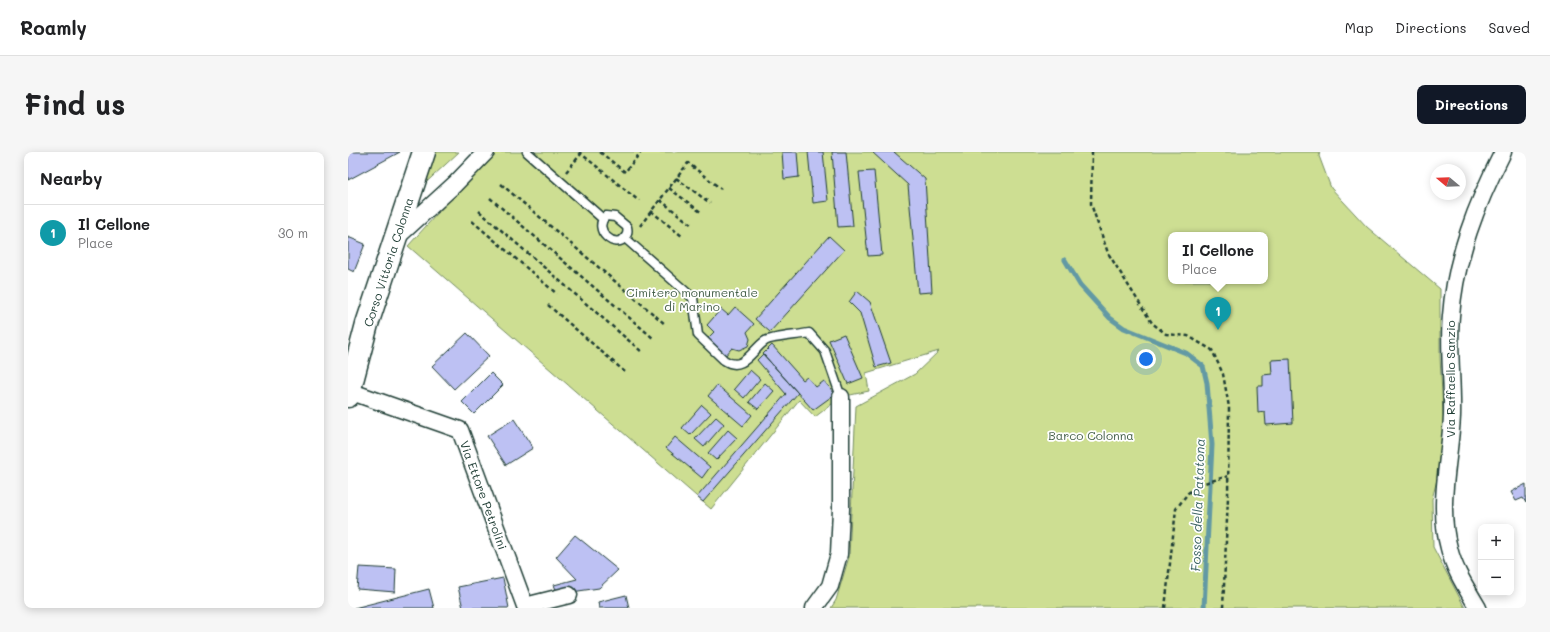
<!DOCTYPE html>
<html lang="en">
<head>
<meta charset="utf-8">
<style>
	body { margin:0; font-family:Mali,sans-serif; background:#f6f6f6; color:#202124 }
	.controls { position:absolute; right:12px; bottom:12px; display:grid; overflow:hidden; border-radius:8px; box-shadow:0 2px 10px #0003 }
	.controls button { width:36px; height:36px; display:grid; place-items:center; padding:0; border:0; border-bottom:1px solid #e0e0e0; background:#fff; color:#202124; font:20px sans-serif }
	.compass { position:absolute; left:1082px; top:12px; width:36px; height:36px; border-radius:50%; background:#fff; box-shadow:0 2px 10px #0003; rotate:289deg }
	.you { position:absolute; left:798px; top:207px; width:14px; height:14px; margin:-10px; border:3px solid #fff; border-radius:50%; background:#1a73e8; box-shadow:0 0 0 6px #1a73e833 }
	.badge { display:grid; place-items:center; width:26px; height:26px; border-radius:50%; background:#111827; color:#fff; font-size:13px; font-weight:700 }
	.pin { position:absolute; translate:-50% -33px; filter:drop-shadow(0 1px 2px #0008) }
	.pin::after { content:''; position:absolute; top:21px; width:14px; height:12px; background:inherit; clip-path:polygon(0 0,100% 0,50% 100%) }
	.popup { position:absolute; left:820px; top:80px; width:100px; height:52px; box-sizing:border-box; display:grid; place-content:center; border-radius:8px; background:#fff; filter:drop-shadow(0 1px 3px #0005); font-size:13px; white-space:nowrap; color:#757577 }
	.popup b { font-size:15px; color:#202124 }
	.popup::after { content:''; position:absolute; left:50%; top:100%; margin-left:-8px; border:8px solid transparent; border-top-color:#fff }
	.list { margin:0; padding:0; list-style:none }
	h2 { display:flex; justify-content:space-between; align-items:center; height:52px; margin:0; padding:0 16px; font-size:17px }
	h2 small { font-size:13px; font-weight:400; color:#757577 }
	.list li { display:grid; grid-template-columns:26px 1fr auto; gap:12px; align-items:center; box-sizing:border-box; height:56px; padding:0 16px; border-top:1px solid #e0e0e0 }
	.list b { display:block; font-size:15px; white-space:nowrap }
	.list p { margin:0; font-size:13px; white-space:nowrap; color:#757577 }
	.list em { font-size:13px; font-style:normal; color:#757577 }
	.map { position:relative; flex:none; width:1178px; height:456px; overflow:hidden; border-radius:8px }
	header { display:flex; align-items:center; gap:24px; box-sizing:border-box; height:56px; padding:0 20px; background:#fff; border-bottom:1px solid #e0e0e0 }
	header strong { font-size:19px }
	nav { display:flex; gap:22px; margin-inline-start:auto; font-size:14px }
	.intro { display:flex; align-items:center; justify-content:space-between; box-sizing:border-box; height:96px; padding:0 24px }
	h1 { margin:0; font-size:28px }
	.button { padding:10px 18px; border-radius:8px; background:#111827; color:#fff; font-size:14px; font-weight:700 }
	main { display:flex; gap:24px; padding:0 24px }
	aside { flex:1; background:#fff; border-radius:8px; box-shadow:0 2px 10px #0003 }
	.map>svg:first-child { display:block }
	.green { fill:#cdde92; stroke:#768e63; fill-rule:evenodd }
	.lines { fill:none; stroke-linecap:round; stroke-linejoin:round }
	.stream { stroke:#6299a4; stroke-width:5 }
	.building { fill:#bdc1f3; stroke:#1f3d34 }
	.lane-casing { stroke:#1f3d34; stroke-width:11 }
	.street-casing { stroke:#1f3d34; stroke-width:19 }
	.secondary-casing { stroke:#1f3d34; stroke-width:25 }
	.path { stroke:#1f3d34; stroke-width:2.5; stroke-dasharray:4 3; stroke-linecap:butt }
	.lane { stroke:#fff; stroke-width:8 }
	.street { stroke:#fff; stroke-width:16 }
	.secondary { stroke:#fff; stroke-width:22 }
	.labels { text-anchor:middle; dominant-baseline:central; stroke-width:3.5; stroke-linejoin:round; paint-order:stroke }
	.street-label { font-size:12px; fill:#1f3d34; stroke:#fff }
	.park-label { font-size:12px; fill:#425d47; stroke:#fff }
	.water-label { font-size:13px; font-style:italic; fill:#3b6363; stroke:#fff }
</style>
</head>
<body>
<header>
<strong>Roamly</strong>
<nav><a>Map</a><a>Directions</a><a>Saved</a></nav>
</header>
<div class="intro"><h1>Find us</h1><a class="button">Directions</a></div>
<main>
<aside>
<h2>Nearby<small></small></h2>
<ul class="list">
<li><span class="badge" style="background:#0f9aa8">1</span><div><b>Il Cellone</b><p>Place</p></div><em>30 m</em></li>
</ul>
</aside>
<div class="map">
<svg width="1178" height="456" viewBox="0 0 1178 456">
	<rect width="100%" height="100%" fill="#fff"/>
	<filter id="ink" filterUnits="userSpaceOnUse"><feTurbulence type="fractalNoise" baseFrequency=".025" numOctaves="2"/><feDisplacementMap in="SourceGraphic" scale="8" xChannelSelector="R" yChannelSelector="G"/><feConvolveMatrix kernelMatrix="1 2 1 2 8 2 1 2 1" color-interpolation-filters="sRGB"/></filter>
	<g filter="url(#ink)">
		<!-- green -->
		<path class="green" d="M85,0H111L71,37Z
			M145,0H972L971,4L983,36L1019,75L1092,137V206L1097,297L1084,347L1085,395L1117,456H483L488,448L501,405L508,254L567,222L591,199L518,221L521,239L493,245L467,265L451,248L363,357L60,94ZM823,83H917V129H823Z"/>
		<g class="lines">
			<!-- stream -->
			<path class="stream" d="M717,108L732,133L762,166L776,176L838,201L855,214L859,231L864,293L856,456"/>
		</g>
		<!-- building -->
		<path class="building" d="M0,0H52L0,28Z
			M434,0H449L451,25L436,27Z
			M460,0H475L480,49L465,51Z
			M484,0H498L505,74L490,75Z
			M524,0H546L577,27L584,140L570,141L560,33Z
			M526,19L534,103L520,104L511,20Z
			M481,84L496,98L422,180L407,167Z
			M0,85L17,92L6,120L0,117Z
			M509,139L522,150L543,211L528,215L512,161L501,150Z
			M387,155L406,172L399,180L402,187L400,194L391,198L384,196L376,205L358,188L366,180L359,173L373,157L380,163Z
			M119,181L141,204L106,237L84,214Z
			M496,182L515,226L500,232L481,188Z
			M424,193L455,228L459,225L468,235L476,229L487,242L465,258L415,202Z
			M415,202L450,241L355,350L349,345L438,242L409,208Z
			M942,207L945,271L918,273L917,260L910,261L909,234H915V223L924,222L923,208Z
			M402,218L412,227L396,246L386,237Z
			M143,221L155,233L126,262L114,250Z
			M417,231L426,239L410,257L401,250Z
			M369,233L404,263L395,274L360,244Z
			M354,253L363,261L342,283L334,276Z
			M368,265L376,272L356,295L347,287Z
			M166,267L185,296L158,313L139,284Z
			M380,278L389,286L368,308L360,301Z
			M327,285L362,315L354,326L318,296Z
			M1178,332V351L1175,346L1168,349L1163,340Z
			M227,383L270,418L251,436L210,442L206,433L229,427L208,405Z
			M11,415L48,417L47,440L9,437Z
			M155,426L161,456H115L110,435Z
			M81,437L86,456H6Z
			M278,443L281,456H251L250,450Z"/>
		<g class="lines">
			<!-- lane casing -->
			<g class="lane-casing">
				<path id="lane" d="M179,0L255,67
					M258,64L267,65L279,75C280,79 280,81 278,84C268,100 243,77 258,64Z
					M277,86L345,146L350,183L376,208C395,221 404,198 417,189C423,185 452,183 461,181L477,199L493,245"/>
			</g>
			<!-- street casing -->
			<g class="street-casing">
				<path id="street" d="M49,85L107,32L138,0
					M1,239L112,278L177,454L221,443
					M466,456L482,434L491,402L493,357V245
					M1130,456C1119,437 1106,418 1101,396C1089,353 1102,308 1104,264C1105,230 1100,197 1103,164C1107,106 1129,51 1155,0"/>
			</g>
			<!-- secondary casing -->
			<g class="secondary-casing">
				<path id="secondary" d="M0,244L19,172L76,0"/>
			</g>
			<!-- path -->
			<path class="path" d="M231,0L291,49
				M252,0L277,20L293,0
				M744,0L743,52L760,101L804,171L818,182L840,184L864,198L875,222L881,255L880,345L875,456
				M218,20L233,2
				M328,26L362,51
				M153,32L317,172
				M321,36L354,61
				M142,46L305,186
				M312,48L344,73
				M131,59L294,200
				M303,59L335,85
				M124,69L209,142
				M292,74L340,11L373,37
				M200,153L277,220
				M817,456L828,357L840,341L853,332L880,324"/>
			<!-- lane -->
			<use href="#lane" class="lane"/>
			<!-- street -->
			<use href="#street" class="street"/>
			<!-- secondary -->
			<use href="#secondary" class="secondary"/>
		</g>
	</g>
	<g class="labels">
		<!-- street labels -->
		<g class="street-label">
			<text transform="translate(40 110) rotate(-72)">Corso Vittoria Colonna</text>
			<text transform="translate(1102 227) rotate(-90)">Via Raffaello Sanzio</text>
			<text transform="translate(136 343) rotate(70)">Via Ettore Petrolini</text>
		</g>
		<!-- park labels -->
		<g class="park-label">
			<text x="344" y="140">Cimitero monumentale<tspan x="344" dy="14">di Marino</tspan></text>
			<text x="743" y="283">Barco Colonna</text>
		</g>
		<!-- water labels -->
		<g class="water-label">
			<text transform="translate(849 353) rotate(-88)">Fosso della Patatona</text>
		</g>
	</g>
</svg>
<div class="controls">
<button>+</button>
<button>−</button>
</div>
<svg class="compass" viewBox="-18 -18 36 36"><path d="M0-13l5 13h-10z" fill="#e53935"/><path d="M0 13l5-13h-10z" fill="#757577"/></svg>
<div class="you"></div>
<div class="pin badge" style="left:870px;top:178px;background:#0f9aa8">1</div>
<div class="popup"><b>Il Cellone</b>Place</div>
</div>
</main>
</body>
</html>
